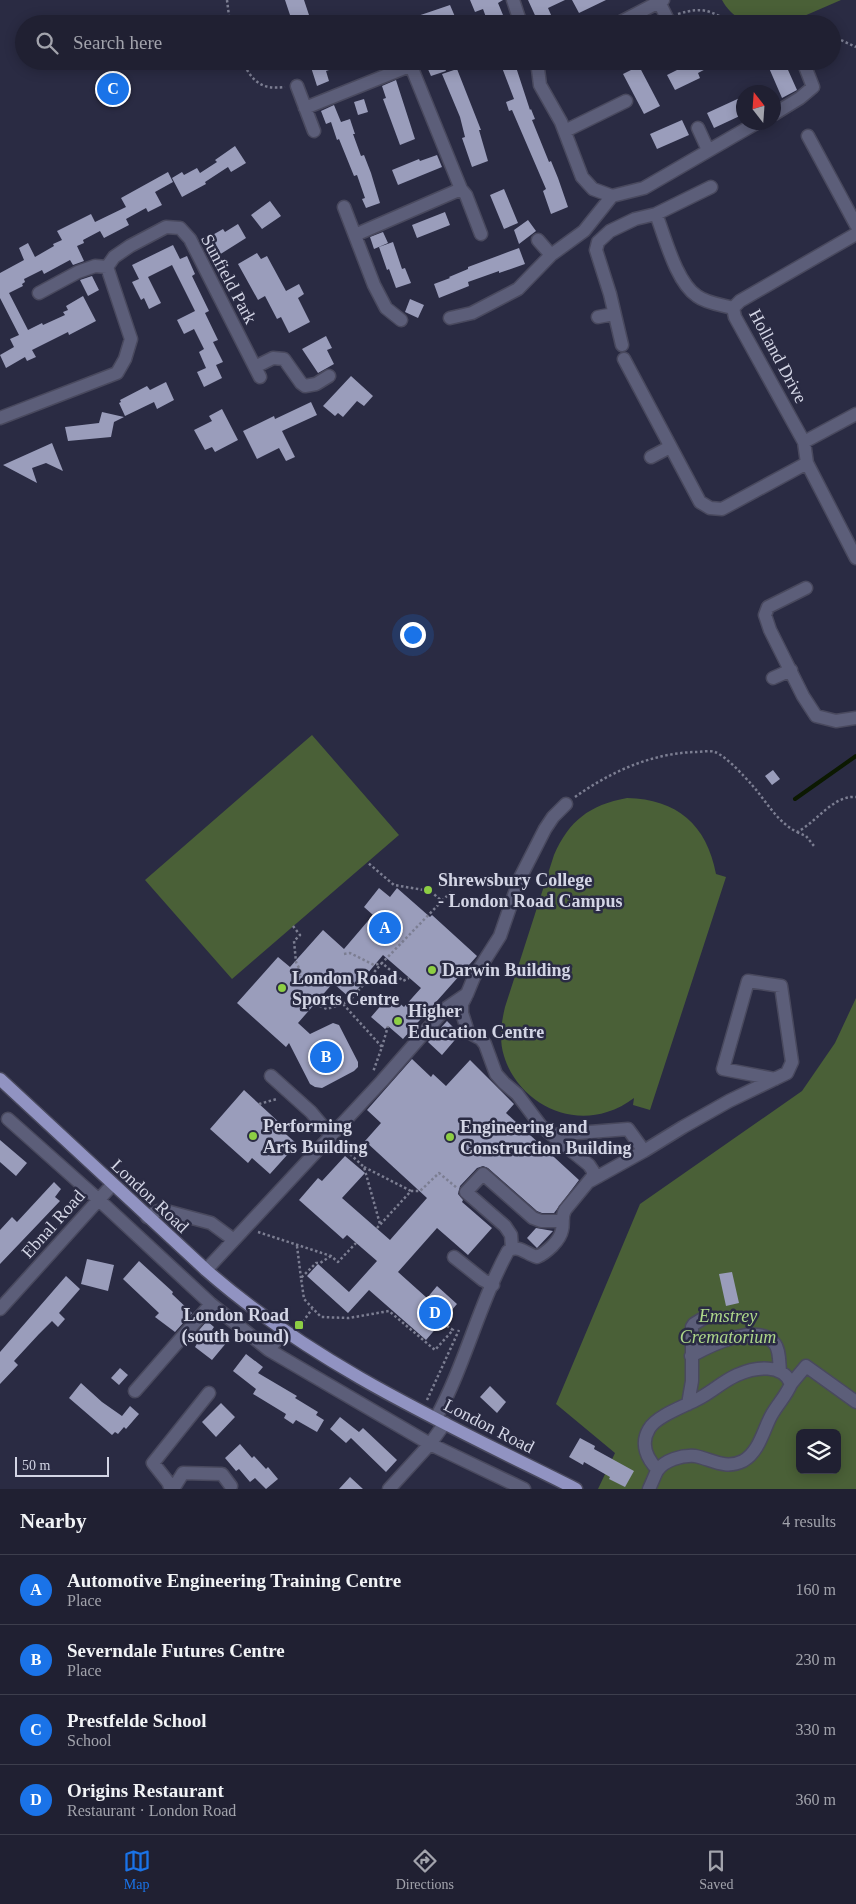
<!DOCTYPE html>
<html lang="en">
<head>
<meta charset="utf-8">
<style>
	body { margin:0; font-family:Georgia,serif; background:#2d2d3e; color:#f1f3f6 }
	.controls { position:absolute; right:15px; bottom:15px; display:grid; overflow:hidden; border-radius:8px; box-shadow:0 2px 12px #0003 }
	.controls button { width:45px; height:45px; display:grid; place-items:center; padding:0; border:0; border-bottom:1px solid #3d3e4d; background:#202032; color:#f1f3f6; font:25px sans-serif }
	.compass { position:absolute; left:736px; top:85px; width:45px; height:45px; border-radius:50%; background:#202032; box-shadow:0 2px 12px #0003; rotate:343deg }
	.scale { position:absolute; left:15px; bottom:12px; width:94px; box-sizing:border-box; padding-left:5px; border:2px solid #d3d5e5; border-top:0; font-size:14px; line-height:18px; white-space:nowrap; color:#d3d5e5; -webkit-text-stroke:4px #2a2b43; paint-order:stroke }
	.you { position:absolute; left:412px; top:634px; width:18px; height:18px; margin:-12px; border:4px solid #fff; border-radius:50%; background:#1a73e8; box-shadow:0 0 0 8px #1a73e833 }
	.badge { display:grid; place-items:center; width:32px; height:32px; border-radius:50%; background:#1a73e8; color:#fff; font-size:16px; font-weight:700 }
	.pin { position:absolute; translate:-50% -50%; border:2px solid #fff; box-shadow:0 1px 5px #0006 }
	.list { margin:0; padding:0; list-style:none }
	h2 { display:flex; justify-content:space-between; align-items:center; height:65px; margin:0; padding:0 20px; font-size:21px }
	h2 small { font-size:16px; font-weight:400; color:#a2a3ac }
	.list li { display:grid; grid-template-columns:32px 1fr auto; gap:15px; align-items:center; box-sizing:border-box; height:70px; padding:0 20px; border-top:1px solid #3d3e4d }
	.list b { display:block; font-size:19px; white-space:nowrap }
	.list p { margin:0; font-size:16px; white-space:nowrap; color:#a2a3ac }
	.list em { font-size:16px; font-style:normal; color:#a2a3ac }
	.icon { flex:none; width:28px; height:28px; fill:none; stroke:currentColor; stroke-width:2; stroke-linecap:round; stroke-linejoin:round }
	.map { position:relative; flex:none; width:856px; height:1489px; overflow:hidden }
	.search { position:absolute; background:#202032; box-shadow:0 2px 12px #0003; left:15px; right:15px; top:15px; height:55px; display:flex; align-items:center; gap:12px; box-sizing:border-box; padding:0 18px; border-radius:28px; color:#a2a3ac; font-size:19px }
	.sheet { height:345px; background:#202032 }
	nav { display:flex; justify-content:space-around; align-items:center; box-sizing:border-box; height:70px; border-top:1px solid #3d3e4d; background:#202032; font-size:14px; color:#a2a3ac }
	nav a { display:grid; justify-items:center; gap:2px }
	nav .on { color:#1a73e8 }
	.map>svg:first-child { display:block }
	.green { fill:#4a6037; fill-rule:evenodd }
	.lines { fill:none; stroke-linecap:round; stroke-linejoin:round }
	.stream { stroke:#0c1901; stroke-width:4 }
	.building { fill:#9a9dbb }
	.minor-casing { stroke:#49495e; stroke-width:15 }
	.major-casing { stroke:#49495e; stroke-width:15 }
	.path { stroke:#7c7e92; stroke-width:2.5; stroke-dasharray:2.5 2.5; stroke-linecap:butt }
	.minor { stroke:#5c5e79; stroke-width:12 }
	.major { stroke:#9193c2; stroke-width:12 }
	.poi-dot { fill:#8dce44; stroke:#2a2b43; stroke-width:2 }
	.labels { text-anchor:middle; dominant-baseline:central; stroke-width:5; stroke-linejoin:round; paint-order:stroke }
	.street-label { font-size:18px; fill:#d3d5e5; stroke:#2a2b43 }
	.poi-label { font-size:18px; font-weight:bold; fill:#d3d5e5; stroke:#2a2b43; text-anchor:start }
	.park-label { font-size:18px; font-style:italic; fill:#add789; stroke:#2a2b43 }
</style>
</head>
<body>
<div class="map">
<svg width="856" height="1489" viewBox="0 0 856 1489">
	<rect width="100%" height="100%" fill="#2a2b43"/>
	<!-- green -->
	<path class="green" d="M722,0H841L788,23C761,26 736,26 722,0Z
		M312,735L399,835L232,979L145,880Z
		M627,798C677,799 707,825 716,874L726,877L650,1110L633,1105L634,1098C626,1104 617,1109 607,1112C564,1126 517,1099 504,1056C499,1040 501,1024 505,1007L554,855C569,821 589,805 627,798Z
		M856,998V1489H598L615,1453L556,1404L640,1204L802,1091L835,1043ZM800,1433H837V1470H800Z"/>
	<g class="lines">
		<!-- stream -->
		<path class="stream" d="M795,799L856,756"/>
	</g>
	<!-- building -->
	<path class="building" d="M285,0H304L312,24H293Z
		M470,0H503L498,3L503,15L487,20L483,9L475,12Z
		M528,0H565L548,8L555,24H539Z
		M572,0H606L579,13Z
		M450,5L456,19L443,24H401L400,22Z
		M309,61H326L329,70L326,71L329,81L317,86Z
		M436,61H442L446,71L431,76L427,67L430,64Z
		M512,61H514L530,110L531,109L535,119L532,120L549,162L551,161L558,178L568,207L551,214L543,191L546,189L512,110L509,111L506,102L514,99L501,65Z
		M695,61H721L698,73L700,78L675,90L667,75Z
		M766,61H784L797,90L782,98Z
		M639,66L660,106L644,114L623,74Z
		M457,69L481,130H479L488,161L472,167L462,138L465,137L460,117L442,74Z
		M396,80L415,139L400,145L383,99L386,98L382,86Z
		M744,96V114L714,128L707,113Z
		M364,99L368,112L358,115L354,102Z
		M334,105L341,122L350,119L355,134H353L361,156L364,155L371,173L380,203L366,208L362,199L365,198L357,175L354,176L339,139L337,140L331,122L326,124L321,111Z
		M682,120L689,135L657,149L650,134Z
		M235,146L246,163L231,172L228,167L205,182L206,184L182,197L172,178L182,172L184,175L197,168L200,173L217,162L215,160Z
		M437,155L442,167L398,185L392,170L419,159L420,161Z
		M168,172L173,182L155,192L162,205L148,212L146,208L126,219L129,225L104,238L100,231L83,240L84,243L77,246L84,261L73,265L70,260L44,274L42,270L24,279L25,282L22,284L23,286L9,293L28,330L42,323L43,325L65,315L63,312L68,310L66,306L83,296L96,321L69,335L68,332L32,350L36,357L27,361L25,357L6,368L0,355L14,347L10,339L19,335L0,298V273L24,260L19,248L28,243L35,257L54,246L53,244L62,240L57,231L91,214L95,222L126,207L121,198Z
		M504,189L518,223L504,229L490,195Z
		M270,201L281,216L262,229L251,215Z
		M445,212L450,225L417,238L412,225Z
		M528,220L536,231L519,244L514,230Z
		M238,224L246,238L219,255L209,237L223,229L225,232Z
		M383,232L388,243L374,249L370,237Z
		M393,242L402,269L405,268L411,283L396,288L389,269L387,270L379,247Z
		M173,245L180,259L187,256L195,274L192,276L209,311L205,313L218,340L213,342L223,362L216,365L222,378L204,387L197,372L206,368L199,352L204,349L194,329L184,334L177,320L195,311L172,265L148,277L161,303L149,309L144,298L141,300L132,282L139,279L132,265Z
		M519,248L525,264L499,273V271L468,282L469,286L439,298L434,284L450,278L449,277L468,269V267Z
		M257,253L261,259L267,256L286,291L299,284L304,294L298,298L310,322L289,333L281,317L277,319L265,296L258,300L238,264Z
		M92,276L99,290L88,296L80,280Z
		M410,299L424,305L418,318L405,312Z
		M326,336L332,348L327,350L334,364L318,373L302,349Z
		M351,376L373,396L364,406L357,401L343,417L338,413L335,416L323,406Z
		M166,382L174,400L157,409L154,402L125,416L119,403L121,402L120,400L147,386L150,390Z
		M311,402L317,415L282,431L295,457L286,461L279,448L257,459L243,431L274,416L275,419Z
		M222,409L238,440L215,452L212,447L205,450L194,430L212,421L209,416Z
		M102,412L124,417L114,422L111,437L68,441L65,427L99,423Z
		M52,443L63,471L46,463L32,468L37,483L3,465Z
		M773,770L780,779L772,785L765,776Z
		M379,888L390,897L397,888L430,917L432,915L477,956L403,1039L388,1026L385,1029L371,1017L390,995L404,1007L421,988L383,955L367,974L369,976L350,998L333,983L298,1023L310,1034L333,1023L339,1025L358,1062V1067L354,1071L322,1088L315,1087L310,1084L289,1043L286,1047L237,1003L278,957L290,967L323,930L344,949L373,915L364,907Z
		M447,1021L460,1034L442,1055L428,1042Z
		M412,1059L431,1077L433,1074L446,1086L470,1060L514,1104L506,1113L579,1180L554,1213H542L537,1211L488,1168L483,1166L477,1168L460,1186L458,1194L463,1200L462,1202L492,1228L468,1255L437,1228L398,1272L427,1298L437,1286L457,1304L426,1340L369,1290L348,1313L307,1276L318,1264L349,1292L377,1261L347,1235L343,1239L299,1200L318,1178L322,1181L345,1156L365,1173L342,1198L390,1240L427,1198L365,1141L381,1123L367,1110Z
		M244,1090L282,1125L279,1128L297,1144L270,1174L252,1158L248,1163L210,1129Z
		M0,1140L27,1163L16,1176L0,1162Z
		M54,1182L61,1189L55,1197L60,1201L0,1264V1230L12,1217L17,1222Z
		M536,1228L553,1231L537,1248L527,1238Z
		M87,1259L114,1265L108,1291L81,1284Z
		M139,1261L173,1292L172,1294L192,1313L175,1332L155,1317L159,1313L123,1279Z
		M732,1272L739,1303L726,1306L719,1274Z
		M66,1276L80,1289L59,1313L65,1319L58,1327L52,1321L39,1334L14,1361L18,1365L0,1384V1352Z
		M207,1321L214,1327L212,1330L227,1342L212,1360L195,1347L198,1342L193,1337Z
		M246,1354L263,1367L258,1373L297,1396L295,1398L318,1412L316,1415L324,1420L317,1432L296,1420L293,1424L284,1418L286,1414L253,1394L256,1389L233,1371Z
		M120,1368L128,1375L119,1385L111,1378Z
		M81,1383L102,1402L122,1416L130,1406L139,1414L126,1429L124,1427L118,1434L115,1432L112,1435L69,1398Z
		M490,1386L506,1402L497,1413L480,1397Z
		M221,1403L235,1417L216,1437L202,1422Z
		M340,1417L359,1432L363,1428L397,1460L386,1472L351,1438L346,1443L330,1429Z
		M580,1438L595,1446L594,1449L634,1471L625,1487L609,1479L610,1477L584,1462L583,1465L569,1457Z
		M240,1444L252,1458L254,1456L266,1469L268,1467L278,1479L266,1489L255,1478L250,1482L239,1469L236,1471L225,1458Z
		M350,1477L363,1489H339Z"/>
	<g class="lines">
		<!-- minor casing -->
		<g class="minor-casing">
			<path id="minor" d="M513,0L521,24
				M663,0L659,2L670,24
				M617,24L659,2L658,0
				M537,61L540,85L561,122L582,177L593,189L612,196L644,188L758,122
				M297,86L314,131
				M305,108L422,61
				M774,114L800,98L813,87L803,61
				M698,128L708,150
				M565,131L626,101
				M808,136L856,225
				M461,189L466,195L481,234
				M344,207L374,285L386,308L401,320
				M656,214C665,237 676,282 697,296C706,303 722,305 733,308
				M856,234L740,301L733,308L735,317L804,442L807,463L856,558
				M355,235L461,189L411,66
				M538,240L551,255
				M39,293L78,272L95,266L107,267
				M598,317L614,314
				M450,318L472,313L518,289L551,255L584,231L612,196
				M622,345L610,294L596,250L598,242L610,231L635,219L656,214L711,187
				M624,359L700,502L710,508L722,509L807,463
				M255,367L273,358L284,359L301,383L305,386L316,384L329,376
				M0,418L117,373L125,359L131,339L107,267L114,257L130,246L166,227L180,228L190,239L260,377
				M804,442L856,414
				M651,457L670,447
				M806,588L768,607L765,615L770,630L803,696L816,716L836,721L856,718
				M773,678L791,670
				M271,1076L311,1112L331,1136
				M8,1119L99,1200L211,1304L269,1350L430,1444L524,1489
				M552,1135L628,1129L644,1151L590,1181
				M644,1151L683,1127L729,1101L787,1073L792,1062L781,986L748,981L723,1069L775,1079
				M147,1217L158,1211H166L211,1223L234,1240
				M512,1248L511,1235L505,1226L466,1192L483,1174L533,1218L541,1221H562
				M454,1257L483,1280L493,1285
				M206,1270L382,1081L445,1009L467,994
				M0,1309L112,1185
				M269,1350L283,1331
				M691,1356C711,1345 757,1322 775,1344C780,1351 779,1363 780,1371
				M791,1384L806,1366L856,1402
				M135,1391L211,1304
				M688,1404L692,1381V1327L694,1324L707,1316
				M436,1418C465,1365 479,1304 508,1251C519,1244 526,1254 537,1257C546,1253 560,1241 562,1230C564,1223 561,1217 565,1210L593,1176V1171L589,1165L541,1126L517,1094L504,1083L496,1074L485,1044L481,1039L468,1032L462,1013V1004L467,994L474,977L500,936L520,878L545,829L553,817L566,804
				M171,1489L168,1482L153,1463L209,1393
				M173,1489L183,1473L222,1474L231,1486
				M389,1489L430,1444L445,1423
				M649,1489C652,1483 654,1477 657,1471C664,1460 682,1455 695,1456C711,1459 725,1470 743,1461C759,1452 763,1431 771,1416C777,1405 786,1396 791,1384C783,1363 755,1367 737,1375C723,1381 712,1392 698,1399C685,1406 656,1416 649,1429C640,1444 647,1459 658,1470"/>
		</g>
		<!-- major casing -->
		<g class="major-casing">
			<path id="major" d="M0,1079L206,1270C314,1365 448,1425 576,1489"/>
		</g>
		<!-- path -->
		<path class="path" d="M227,0L230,24
			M678,14C704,6 711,11 733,24
			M832,36L856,47
			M242,61C253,82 261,90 285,87
			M575,797C610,772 652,753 696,752C701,752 710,750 715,752C727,757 744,776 752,785C767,802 777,822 797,832C817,822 833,795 856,797
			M797,832L806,836L814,846
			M442,901L451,892
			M293,926L300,935L294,941L296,962L301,972L300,976
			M344,954L350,953L374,965L382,963L442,901L430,891L394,885L367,862
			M315,1004L327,1009L343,1004L382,1047L373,1072
			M343,1004L352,998L382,963L403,981L409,978
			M382,1047L388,1026
			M259,1104L277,1099
			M339,1144L364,1167L380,1224
			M364,1167L411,1191
			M377,1228L411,1191H420L439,1173L457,1188
			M258,1232L331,1256L338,1262L356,1243
			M297,1246L301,1278
			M331,1256L320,1263H316L301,1278L304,1299L321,1317L349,1318L389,1311L435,1350L453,1330L441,1322
			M300,1326L312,1309
			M427,1400L459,1330"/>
		<!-- minor -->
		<use href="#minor" class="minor"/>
		<!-- major -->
		<use href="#major" class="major"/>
	</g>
	<!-- markers -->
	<g class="poi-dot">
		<circle cx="428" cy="890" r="5"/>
		<circle cx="432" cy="970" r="5"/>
		<circle cx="282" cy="988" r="5"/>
		<circle cx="398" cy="1021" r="5"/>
		<circle cx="253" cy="1136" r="5"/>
		<circle cx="450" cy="1137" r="5"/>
		<rect x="294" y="1320" width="10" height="10" rx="2.5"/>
	</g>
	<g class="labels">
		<!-- street labels -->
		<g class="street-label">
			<text transform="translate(229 279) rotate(62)">Sunfield Park</text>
			<text transform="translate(778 356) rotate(62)">Holland Drive</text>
			<text transform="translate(150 1196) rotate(43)">London Road</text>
			<text transform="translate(53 1224) rotate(-48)">Ebnal Road</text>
			<text transform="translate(489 1426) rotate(27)">London Road</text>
		</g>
		<!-- poi labels -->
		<g class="poi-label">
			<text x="438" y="880">Shrewsbury College<tspan x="438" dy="21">- London Road Campus</tspan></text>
			<text x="442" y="970">Darwin Building</text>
			<text x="292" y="978">London Road<tspan x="292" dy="21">Sports Centre</tspan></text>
			<text x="408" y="1011">Higher<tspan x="408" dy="21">Education Centre</tspan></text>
			<text x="263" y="1126">Performing<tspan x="263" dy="21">Arts Building</tspan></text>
			<text x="460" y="1127">Engineering and<tspan x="460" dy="21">Construction Building</tspan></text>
			<text x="289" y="1315" text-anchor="end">London Road<tspan x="289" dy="21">(south bound)</tspan></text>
		</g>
		<!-- park labels -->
		<g class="park-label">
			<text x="728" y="1316">Emstrey<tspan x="728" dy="21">Crematorium</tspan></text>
		</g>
	</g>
</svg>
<div class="controls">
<button><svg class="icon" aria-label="layers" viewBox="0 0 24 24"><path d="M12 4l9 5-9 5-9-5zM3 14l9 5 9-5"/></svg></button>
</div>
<svg class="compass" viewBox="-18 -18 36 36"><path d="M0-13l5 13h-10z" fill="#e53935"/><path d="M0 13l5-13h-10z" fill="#a2a3ac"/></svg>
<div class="scale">50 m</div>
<div class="you"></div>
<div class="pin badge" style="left:385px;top:928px">A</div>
<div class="pin badge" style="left:326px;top:1057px">B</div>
<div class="pin badge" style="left:113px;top:89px">C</div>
<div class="pin badge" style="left:435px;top:1313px">D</div>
<div class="search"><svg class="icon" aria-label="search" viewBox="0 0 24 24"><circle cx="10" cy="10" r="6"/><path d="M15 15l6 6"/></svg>Search here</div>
</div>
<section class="sheet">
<h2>Nearby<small>4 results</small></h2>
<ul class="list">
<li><span class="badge">A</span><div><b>Automotive Engineering Training Centre</b><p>Place</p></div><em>160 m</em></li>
<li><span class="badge">B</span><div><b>Severndale Futures Centre</b><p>Place</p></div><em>230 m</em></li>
<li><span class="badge">C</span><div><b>Prestfelde School</b><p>School</p></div><em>330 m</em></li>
<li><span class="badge">D</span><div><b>Origins Restaurant</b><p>Restaurant · London Road</p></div><em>360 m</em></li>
</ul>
</section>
<nav>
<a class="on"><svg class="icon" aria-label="map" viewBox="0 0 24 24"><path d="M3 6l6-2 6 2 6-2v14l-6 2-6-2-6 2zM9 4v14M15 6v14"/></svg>Map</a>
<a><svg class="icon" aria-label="directions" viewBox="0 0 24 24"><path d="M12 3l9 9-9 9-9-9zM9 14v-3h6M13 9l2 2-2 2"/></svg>Directions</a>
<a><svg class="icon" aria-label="saved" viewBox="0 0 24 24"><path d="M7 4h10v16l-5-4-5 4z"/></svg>Saved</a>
</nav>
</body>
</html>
